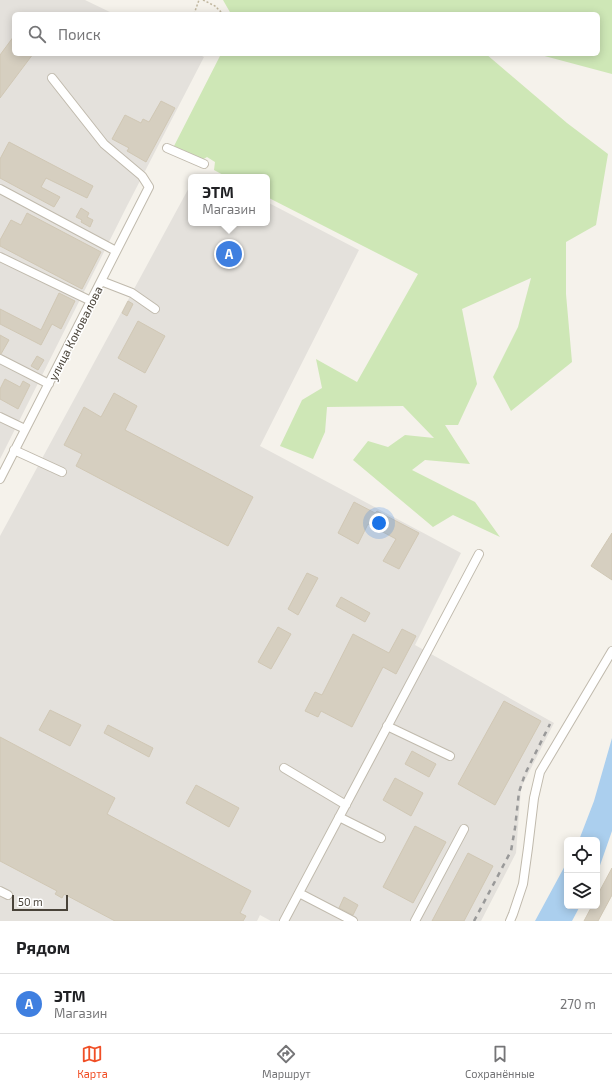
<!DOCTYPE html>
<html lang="ru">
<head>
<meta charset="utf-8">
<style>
	body { margin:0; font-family:"Exo 2",sans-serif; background:#f6f6f6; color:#202124 }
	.controls { position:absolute; right:12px; bottom:12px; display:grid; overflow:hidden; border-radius:6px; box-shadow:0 2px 10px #0003 }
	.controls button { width:36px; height:36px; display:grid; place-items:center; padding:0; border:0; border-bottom:1px solid #e0e0e0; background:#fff; color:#202124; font:20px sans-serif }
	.scale { position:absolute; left:12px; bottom:10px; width:56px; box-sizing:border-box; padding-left:4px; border:2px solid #494339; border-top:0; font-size:11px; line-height:14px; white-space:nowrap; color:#494339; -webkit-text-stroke:3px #fff; paint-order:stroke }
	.you { position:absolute; left:379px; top:523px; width:14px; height:14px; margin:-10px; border:3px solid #fff; border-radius:50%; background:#1a73e8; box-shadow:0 0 0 6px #1a73e833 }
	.badge { display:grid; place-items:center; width:26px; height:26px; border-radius:50%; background:#f04f26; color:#fff; font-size:13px; font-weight:700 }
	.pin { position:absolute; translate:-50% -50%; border:2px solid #fff; box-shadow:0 1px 4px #0006 }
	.popup { position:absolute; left:188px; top:174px; width:82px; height:52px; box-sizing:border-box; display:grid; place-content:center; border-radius:6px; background:#fff; filter:drop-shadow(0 1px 3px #0005); font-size:13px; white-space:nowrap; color:#757577 }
	.popup b { font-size:15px; color:#202124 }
	.popup::after { content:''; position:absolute; left:50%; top:100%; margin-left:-8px; border:8px solid transparent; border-top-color:#fff }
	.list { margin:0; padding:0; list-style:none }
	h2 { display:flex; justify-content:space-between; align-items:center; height:52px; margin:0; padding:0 16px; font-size:17px }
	h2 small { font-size:13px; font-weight:400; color:#757577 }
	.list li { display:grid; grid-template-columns:26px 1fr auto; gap:12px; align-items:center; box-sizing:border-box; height:60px; padding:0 16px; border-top:1px solid #e0e0e0 }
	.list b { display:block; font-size:15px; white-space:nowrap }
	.list p { margin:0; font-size:13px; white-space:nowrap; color:#757577 }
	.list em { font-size:13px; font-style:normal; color:#757577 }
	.icon { flex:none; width:22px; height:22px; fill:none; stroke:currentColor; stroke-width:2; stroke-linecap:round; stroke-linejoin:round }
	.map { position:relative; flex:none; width:612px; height:921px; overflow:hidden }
	.search { position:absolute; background:#fff; box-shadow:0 2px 10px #0003; left:12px; right:12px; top:12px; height:44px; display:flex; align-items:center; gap:10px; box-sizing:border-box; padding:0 14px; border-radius:6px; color:#757577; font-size:15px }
	.sheet { height:112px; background:#fff }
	nav { display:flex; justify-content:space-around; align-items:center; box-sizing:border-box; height:56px; border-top:1px solid #e0e0e0; background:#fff; font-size:11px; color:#757577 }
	nav a { display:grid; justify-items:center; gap:2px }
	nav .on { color:#f04f26 }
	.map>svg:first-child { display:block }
	.industrial { fill:#e4e1dc }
	.green { fill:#cee7b6 }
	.water { fill:#abcfee }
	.building { fill:#d6cfc0; stroke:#d0c7b4 }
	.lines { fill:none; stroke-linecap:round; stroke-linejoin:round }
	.minor-casing { stroke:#c0baad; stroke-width:10 }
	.path { stroke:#c1b79f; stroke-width:1.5; stroke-dasharray:2 2; stroke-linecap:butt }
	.minor { stroke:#fff; stroke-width:8 }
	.rail { stroke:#999; stroke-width:2.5; stroke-dasharray:5 5; stroke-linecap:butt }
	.labels { text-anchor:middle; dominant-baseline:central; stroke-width:3; stroke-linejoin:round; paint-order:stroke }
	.street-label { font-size:12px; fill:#494339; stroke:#fff }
</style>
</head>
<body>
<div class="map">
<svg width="612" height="921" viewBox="0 0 612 921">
	<rect width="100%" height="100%" fill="#f5f2eb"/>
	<!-- industrial -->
	<path class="industrial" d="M0,0H85L114,14H14V54H198L204,57L128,204L0,459Z
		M191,184V223H267V202L359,250L260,446L461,553L415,645L554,723L521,788L516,853L481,921H271L260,915L257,921H0V536Z"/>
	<!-- green -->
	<path class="green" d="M223,0H612V74L537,54H598V14H231Z
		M221,54H486L567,123L608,154L596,225L566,242V294L572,362L511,411L493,377L518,327L531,278L462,309L477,384L458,425H445L470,464L425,460L412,470L475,502L500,537L453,515L433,527L353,460L368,441L388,447L405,435L434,438L403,406L327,407L325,432L313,459L280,446L302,400L322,388L316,359L357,382L418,274L267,197V177H227L214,170L215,162L207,157L202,160L174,146Z"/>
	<!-- water -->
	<path class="water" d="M612,738V831L597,874V840H579L594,801Z
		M567,862V906H580L572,921H535Z"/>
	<!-- building -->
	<path class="building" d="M14,36V54H33L0,98V55Z
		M161,101L175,108L146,162L127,151L129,148L112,139L125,115L141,123L143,119L149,122Z
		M9,142L93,186L87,198L46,178L41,187L60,197L54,207L0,178V159Z
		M81,208L89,213L87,217L93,220L90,227L81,222L82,220L76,217Z
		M27,213L101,252L82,289L0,246V240L11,220L21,225Z
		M59,293L75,301L61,329L52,324L41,345L0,324V309L41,330Z
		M128,301L133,304L127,316L122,313Z
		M138,321L165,336L145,373L118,358Z
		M0,335L9,340L1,354H0Z
		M37,356L44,360L38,370L31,366Z
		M5,379L20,387L23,381L30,385L18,409L0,399V389Z
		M114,393L137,406L125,430L253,497L228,546L76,466L82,454L64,445L84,407L101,417Z
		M354,502L375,513L377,511L419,533L399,569L383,561L396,539L368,524L358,544L338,533Z
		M612,533V580L591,566Z
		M307,573L318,578L298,615L288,609Z
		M341,597L370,613L365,622L336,606Z
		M278,627L291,634L271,669L258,662Z
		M402,629L416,636L396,674L383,667L352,727L321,711L318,717L305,711L315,692L322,695L353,634L389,653Z
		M504,701L541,721L495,805L458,784Z
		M50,710L81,725L70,746L39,730Z
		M108,725L153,748L149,757L104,733Z
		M0,737L115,798L107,814L251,891L240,913L246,916L243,921H115L64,894L62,898L55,894L57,891L0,861Z
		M412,751L436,764L429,777L405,764Z
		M395,778L423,793L411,816L383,800Z
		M196,785L239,808L229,827L186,803Z
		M415,826L446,842L413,903L383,887Z
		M468,853L493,866L464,921H432Z
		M612,868V895L598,921H584L592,906H597V896Z
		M344,897L358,905L353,915L339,908Z"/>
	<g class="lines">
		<!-- minor casing -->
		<g class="minor-casing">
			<path id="minor" d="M167,148L204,164
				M0,189L116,251
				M0,257L91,301
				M101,281L132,293L155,309
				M0,359L49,384
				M0,417L25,429
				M14,450L62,472
				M0,479L149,187L142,176L104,144L52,78
				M387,726L450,756
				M284,768L346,805
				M339,817L381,838
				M0,891L8,895
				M299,893L353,921
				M284,921L479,554
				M415,921L464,829
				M510,921L513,914L523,884L528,848L534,798L540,772L612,651"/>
		</g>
		<!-- path -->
		<path class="path" d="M203,0L215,6L223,14
			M194,14L199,0"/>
		<!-- minor -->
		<use href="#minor" class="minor"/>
		<!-- rail -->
		<path class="rail" d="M474,921L511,851L515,828L519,792L525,774L550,724"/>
	</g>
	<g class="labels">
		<!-- street labels -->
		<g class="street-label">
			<text transform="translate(75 333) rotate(-63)">улица Коновалова</text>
		</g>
	</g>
</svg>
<div class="controls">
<button><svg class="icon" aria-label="locate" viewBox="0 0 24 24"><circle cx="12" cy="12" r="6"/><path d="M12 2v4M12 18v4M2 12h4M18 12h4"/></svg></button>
<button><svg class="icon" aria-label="layers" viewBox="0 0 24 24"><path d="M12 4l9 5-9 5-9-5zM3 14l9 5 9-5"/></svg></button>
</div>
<div class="scale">50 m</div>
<div class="you"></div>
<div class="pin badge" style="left:229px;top:254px;background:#3f7fe0">A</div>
<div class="popup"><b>ЭТМ</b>Магазин</div>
<div class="search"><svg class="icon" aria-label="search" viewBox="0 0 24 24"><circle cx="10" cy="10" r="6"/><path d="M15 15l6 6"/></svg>Поиск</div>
</div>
<section class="sheet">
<h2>Рядом<small></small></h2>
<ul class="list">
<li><span class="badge" style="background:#3f7fe0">A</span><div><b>ЭТМ</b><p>Магазин</p></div><em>270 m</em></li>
</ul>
</section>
<nav>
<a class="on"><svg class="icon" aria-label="map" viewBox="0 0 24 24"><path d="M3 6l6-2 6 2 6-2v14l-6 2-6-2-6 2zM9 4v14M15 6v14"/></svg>Карта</a>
<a><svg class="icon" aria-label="directions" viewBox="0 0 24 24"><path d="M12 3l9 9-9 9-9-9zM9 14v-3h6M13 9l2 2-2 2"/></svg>Маршрут</a>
<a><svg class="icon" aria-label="saved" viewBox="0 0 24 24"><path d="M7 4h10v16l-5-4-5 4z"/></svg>Сохранённые</a>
</nav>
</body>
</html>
